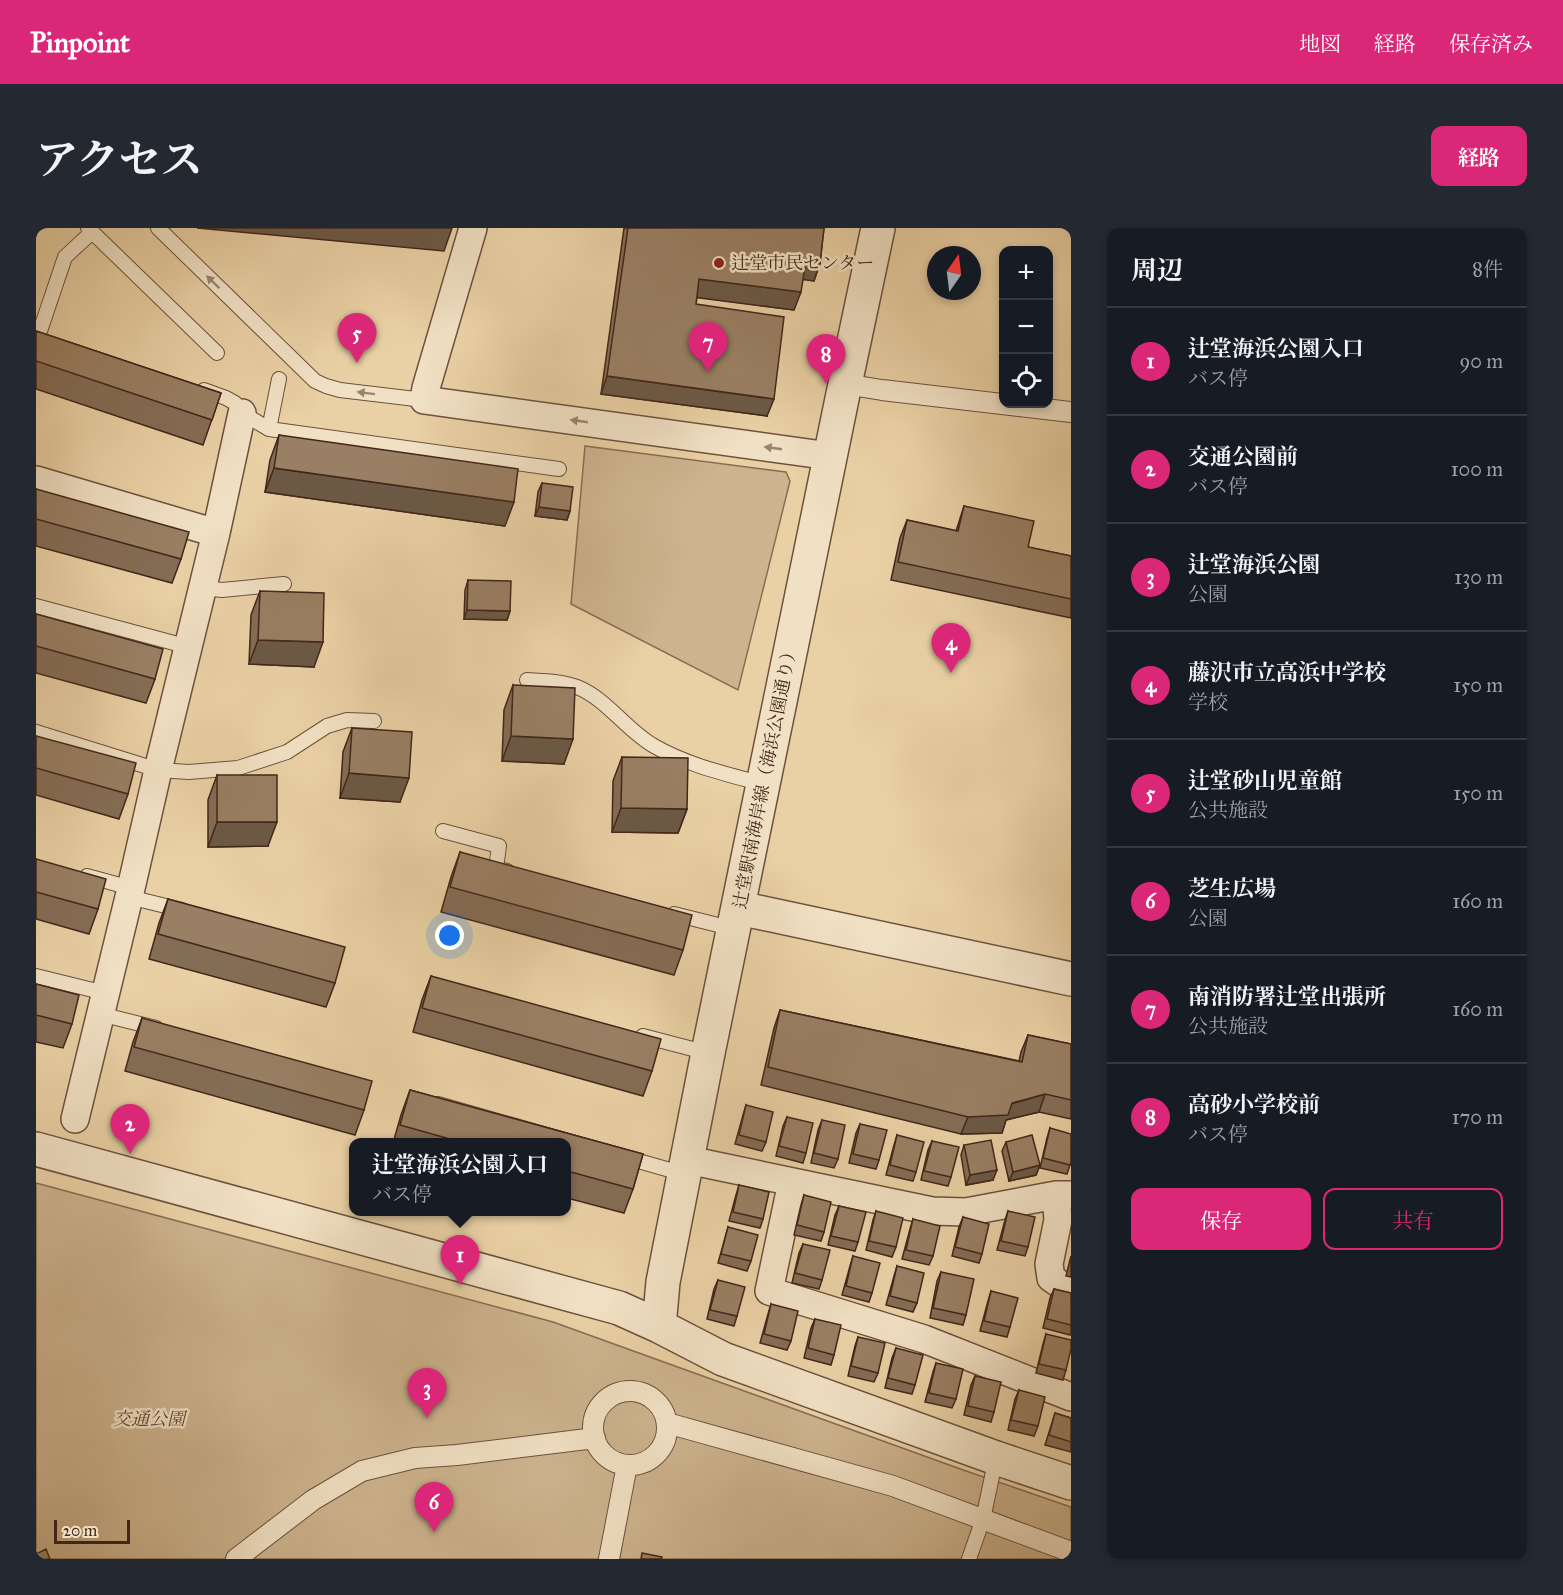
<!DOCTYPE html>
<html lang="ja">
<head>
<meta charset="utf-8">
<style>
	body { margin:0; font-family:"IM FELL Great Primer","Noto Serif JP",serif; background:#242831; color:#f1f3f6 }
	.controls { position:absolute; right:18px; top:18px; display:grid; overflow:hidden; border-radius:12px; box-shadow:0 3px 9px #0003 }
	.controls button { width:54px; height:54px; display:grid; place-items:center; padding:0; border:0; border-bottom:2px solid #363941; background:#171b24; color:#f1f3f6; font:30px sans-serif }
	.compass { position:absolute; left:891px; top:18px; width:54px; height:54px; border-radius:50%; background:#171b24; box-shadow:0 3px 9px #0003; rotate:14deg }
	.scale { position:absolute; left:18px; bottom:15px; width:76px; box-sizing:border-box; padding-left:6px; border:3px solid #42261b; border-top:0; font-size:16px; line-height:21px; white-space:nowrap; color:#42261b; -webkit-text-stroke:4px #f1e1c4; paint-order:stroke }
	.you { position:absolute; left:414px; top:708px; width:21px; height:21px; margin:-15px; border:4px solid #fff; border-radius:50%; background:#1a73e8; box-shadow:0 0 0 9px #1a73e833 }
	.badge { display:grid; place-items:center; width:39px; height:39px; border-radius:50%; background:#db2777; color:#fff; font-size:20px; font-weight:700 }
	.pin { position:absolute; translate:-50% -50px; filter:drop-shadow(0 2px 3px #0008) }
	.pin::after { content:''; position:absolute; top:32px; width:21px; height:18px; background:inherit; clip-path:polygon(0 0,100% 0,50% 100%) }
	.popup { position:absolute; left:313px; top:910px; width:222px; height:78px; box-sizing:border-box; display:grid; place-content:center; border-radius:12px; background:#171b24; filter:drop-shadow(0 2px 4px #0005); font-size:20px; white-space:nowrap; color:#9ea1a6 }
	.popup b { font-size:22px; color:#f1f3f6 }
	.popup::after { content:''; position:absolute; left:50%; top:100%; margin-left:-12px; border:12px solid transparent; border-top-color:#171b24 }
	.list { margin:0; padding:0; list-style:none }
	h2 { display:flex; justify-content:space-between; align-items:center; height:78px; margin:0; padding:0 24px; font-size:26px }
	h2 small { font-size:20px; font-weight:400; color:#9ea1a6 }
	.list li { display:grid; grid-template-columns:39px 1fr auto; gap:18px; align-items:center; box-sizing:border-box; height:108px; padding:0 24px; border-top:2px solid #363941 }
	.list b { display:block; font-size:22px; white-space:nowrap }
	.list p { margin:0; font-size:20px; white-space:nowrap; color:#9ea1a6 }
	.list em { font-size:20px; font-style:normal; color:#9ea1a6 }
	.actions { display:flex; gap:12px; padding:18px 24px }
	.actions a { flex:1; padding:14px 0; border:2px solid #db2777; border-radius:12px; text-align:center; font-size:21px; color:#db2777 }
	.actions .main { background:#db2777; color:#fff }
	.icon { flex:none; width:33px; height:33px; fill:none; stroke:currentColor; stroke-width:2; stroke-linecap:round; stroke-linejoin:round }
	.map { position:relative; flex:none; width:1035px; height:1331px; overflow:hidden; border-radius:12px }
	header { display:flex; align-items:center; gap:36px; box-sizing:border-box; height:84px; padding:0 30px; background:#db2777; color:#fff }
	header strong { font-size:28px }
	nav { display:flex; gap:33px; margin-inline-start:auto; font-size:21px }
	.intro { display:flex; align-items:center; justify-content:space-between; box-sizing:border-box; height:144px; padding:0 36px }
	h1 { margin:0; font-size:42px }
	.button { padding:15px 27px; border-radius:12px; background:#db2777; color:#fff; font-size:21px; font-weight:700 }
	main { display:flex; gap:36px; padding:0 36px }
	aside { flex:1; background:#171b24; border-radius:12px; box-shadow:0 3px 9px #0003 }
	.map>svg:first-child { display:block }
	.green { fill:#cdb48e; stroke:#886d54; stroke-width:1.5 }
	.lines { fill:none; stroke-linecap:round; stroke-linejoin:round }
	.service-casing { stroke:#6c513e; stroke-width:16 }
	.pedestrian-casing { stroke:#6c513e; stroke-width:22 }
	.minor-casing { stroke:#6c513e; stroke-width:30 }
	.tertiary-casing { stroke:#6c513e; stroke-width:36 }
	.service { stroke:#f1e1c4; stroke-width:14 }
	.pedestrian { stroke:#f1e1c4; stroke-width:20 }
	.minor { stroke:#f1e1c4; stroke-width:27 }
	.tertiary { stroke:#f1e1c4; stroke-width:33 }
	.wall { fill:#846d55; stroke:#42261b; stroke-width:1.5 }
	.shaded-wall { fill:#6b5945; stroke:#42261b; stroke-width:1.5 }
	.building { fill:#997f63; stroke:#42261b; stroke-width:1.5 }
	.oneway { fill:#9a8470 }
	.poi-dot { fill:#8f2418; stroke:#f1e1c4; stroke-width:2 }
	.labels { text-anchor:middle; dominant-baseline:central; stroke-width:5; stroke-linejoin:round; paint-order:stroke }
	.poi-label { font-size:18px; fill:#42261b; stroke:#f1e1c4; text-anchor:start }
	.street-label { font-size:18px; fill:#42261b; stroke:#f1e1c4 }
	.park-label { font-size:18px; font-style:italic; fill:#5e4232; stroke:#f1e1c4 }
</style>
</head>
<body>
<header>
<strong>Pinpoint</strong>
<nav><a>地図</a><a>経路</a><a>保存済み</a></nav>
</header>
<div class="intro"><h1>アクセス</h1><a class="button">経路</a></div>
<main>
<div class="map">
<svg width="1035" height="1331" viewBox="0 0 1035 1331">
	<rect width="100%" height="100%" fill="#ead1a5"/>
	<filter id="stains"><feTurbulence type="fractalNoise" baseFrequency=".00333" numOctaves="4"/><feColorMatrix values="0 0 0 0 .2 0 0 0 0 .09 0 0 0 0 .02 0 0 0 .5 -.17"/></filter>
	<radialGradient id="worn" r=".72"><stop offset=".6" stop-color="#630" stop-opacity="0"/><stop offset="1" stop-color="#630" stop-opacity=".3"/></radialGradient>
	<!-- green -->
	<path class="green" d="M549,218L750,244L754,253L702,462L535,376Z
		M0,955L517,1094L930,1243L1035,1279V1331H0Z"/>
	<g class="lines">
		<!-- service casing -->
		<g class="service-casing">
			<path id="service" d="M52,0L181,125
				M122,0L279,153L290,158L304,162L388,172
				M3,106L29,29L56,4
				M168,162L190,170L199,175L206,185L233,201L523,241
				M233,201L243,151
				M167,360L186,362L248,356
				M0,378L153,419
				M491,452C507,453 526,453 541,459C571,471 590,502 618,518C651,537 690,546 727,556
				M0,504L122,542L153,544L202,540L251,524L291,498L311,492L338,493
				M407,603L463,618L460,640L471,643
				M51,648L95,660
				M93,669L146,682
				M638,686L698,701
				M0,748L69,765
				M64,786L120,800
				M607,808L672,825
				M402,876L648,946
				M933,1331L947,1291L960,1230"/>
		</g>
		<!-- pedestrian casing -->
		<g class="pedestrian-casing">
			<path id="pedestrian" d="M809,156L846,162L1035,184
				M557 1200a37 37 0 1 1 74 0a37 37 0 1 1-74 0Z
				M631,1195L857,1258L1035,1324
				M200,1331L277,1272L326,1243L379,1230L421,1227L559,1210
				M573,1331L591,1237"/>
		</g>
		<!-- minor casing -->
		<g class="minor-casing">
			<path id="minor" d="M437,0L390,160L388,172L794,228
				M0,252L180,305
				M39,891L93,669L122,542L180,305L206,185
				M652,932L896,983L930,984L1020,967H1035
				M756,954L733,1063L888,1111L1035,1169
				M1020,967L1022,992L1013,1036L1015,1050L1028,1059L1035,1062"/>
		</g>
		<!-- tertiary casing -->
		<g class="tertiary-casing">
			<path id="tertiary" d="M703,680L1035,751
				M0,921L583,1080L623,1098L687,1131L960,1230L1035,1255
				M623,1098L627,1054L672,825L808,161L842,0"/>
		</g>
		<!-- service -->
		<use href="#service" class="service"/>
		<!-- pedestrian -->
		<use href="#pedestrian" class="pedestrian"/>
		<!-- minor -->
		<use href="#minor" class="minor"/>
		<!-- tertiary -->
		<use href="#tertiary" class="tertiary"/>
	</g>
	<!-- wall -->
	<path class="wall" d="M588,0H788L784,35L778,53L767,51L758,82L661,69L660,76L731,188L565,166Z
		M0,103L185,165L167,217L0,161Z
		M243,207L469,298L229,264L234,232Z
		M506,255L534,283L531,292L499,288L502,264Z
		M0,261L145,331L136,355L0,318Z
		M928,278L992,319L1035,328V390L855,352L864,310L871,292L920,303Z
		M432,352L474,383L471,392L428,391L429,362Z
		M224,363L278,439L213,436L215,387Z
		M0,386L119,451L110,475L0,445Z
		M477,457L528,536L466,533L468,482Z
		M316,500L364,574L304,570L307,524Z
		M0,508L92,566L83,591L0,567Z
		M586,529L651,581L642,605L576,604L577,553Z
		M181,547L232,618L172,619V572Z
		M424,624L647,722L638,747L405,684L415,649Z
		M0,631L62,681L53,706L0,691Z
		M132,671L299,755L290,779L113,731L123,695Z
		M395,748L616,843L607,868L377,804L386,772Z
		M0,756L36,796L27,820L0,814Z
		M744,782L983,833L985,824L992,807L1035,816V891L1003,884L970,892L966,905L925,906L725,857L738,800Z
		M106,790L328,882L319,907L89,843L97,814Z
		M374,862L607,926L597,961L588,985L531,970V915H357L365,887Z
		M710,877L730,914L726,923L699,916L707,887Z
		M751,889L770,925L767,935L740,928L747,898Z
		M786,892L802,931L798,940L775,935L782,902Z
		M824,896L843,932L840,941L813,935L820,905Z
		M1014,900L1034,937L1031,946L1004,940L1011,910Z
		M861,907L880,944L877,953L850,947L858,917Z
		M896,913L915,949L912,958L885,952L892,922Z
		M970,914L1004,937L1000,947L973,953L966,923Z
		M928,917L957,952L930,957L925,927Z
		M703,957L727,991L724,1000L693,993L700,967Z
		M768,967L788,1004L785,1013L758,1007L765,977Z
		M803,978L822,1014L819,1023L792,1017L799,987Z
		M840,983L860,1019L856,1029L830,1022L837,992Z
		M972,983L992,1019L989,1028L961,1022L969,992Z
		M927,989L946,1026L943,1035L916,1028L923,999Z
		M877,991L897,1028L893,1037L866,1031L874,1001Z
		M692,999L715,1033L711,1043L682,1035Z
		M767,1016L786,1052L783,1061L756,1055L763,1025Z
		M817,1028L836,1065L833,1074L806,1067L814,1038Z
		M1035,1028V1049L1030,1048Z
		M861,1038L881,1075L877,1084L850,1077L858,1048Z
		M905,1044L930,1087L927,1097L894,1090L901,1053Z
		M682,1052L701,1088L698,1098L671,1091L678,1061Z
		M1018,1061L1035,1065V1104L1034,1107L1007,1100L1014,1070Z
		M955,1063L974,1099L971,1109L944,1103L952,1073Z
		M735,1076L755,1113L751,1122L724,1115L732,1086Z
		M779,1091L798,1127L795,1137L768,1130L775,1100Z
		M1010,1106L1030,1142L1027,1152L1000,1145L1007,1116Z
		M822,1109L842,1145L838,1154L812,1148L819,1118Z
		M860,1120L879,1157L876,1166L849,1160L856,1130Z
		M900,1135L920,1171L916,1180L889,1174L897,1144Z
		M939,1148L958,1184L955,1194L928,1187L935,1157Z
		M983,1162L1002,1198L998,1208L972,1202L979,1171Z
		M1019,1185L1035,1190V1224L1009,1217Z"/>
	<!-- shaded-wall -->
	<path class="shaded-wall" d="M161,0H416L408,23Z
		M770,33L784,35L778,53L763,51Z
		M663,51L765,64L758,82L657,69Z
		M571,148L738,171L731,188L565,166Z
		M238,240L478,274L469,298L229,264Z
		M503,279L534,283L531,292L499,288Z
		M431,382L474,383L471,392L428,391Z
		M222,412L287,414L278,439L213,436Z
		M475,508L537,511L528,536L466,533Z
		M313,545L373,550L364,574L304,570Z
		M585,580L651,581L642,605L576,604Z
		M181,594H241L232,618L172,619Z
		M1009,866L1003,884L970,892L966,905L925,906L932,889Z
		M1004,937L1000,947L973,953L977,944Z
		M961,942L957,952L930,957L934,947Z"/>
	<!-- building -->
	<path class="building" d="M592,0H788L784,35L770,33L765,64L663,51L660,76L748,89L738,171L571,148Z
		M0,103L185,165L176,192L0,133Z
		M243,207L482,241L478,274L238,240Z
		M506,255L537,259L534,283L503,279Z
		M0,261L153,304L145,331L0,291Z
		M928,278L998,293L992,319L1035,328V371L862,334L871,292L922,303Z
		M432,352L475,353L474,383L431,382Z
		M224,363L288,365L287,414L222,412Z
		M0,386L127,421L119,451L0,418Z
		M477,457L539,460L537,511L475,508Z
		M316,500L376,504L373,550L313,545Z
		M0,508L100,535L92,566L0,540Z
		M586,529L652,530L651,581L585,580Z
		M181,547H241V594H181Z
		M424,624L656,687L647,722L414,659Z
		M0,631L70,651L62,681L0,664Z
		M132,671L309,719L299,755L122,706Z
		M395,748L625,811L616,843L386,780Z
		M0,756L43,767L36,796L0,787Z
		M744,782L986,834L992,807L1035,816V872L1009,866L976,875L972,887L932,889L732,839Z
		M106,790L336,853L328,882L98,819Z
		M374,862L607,926L597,961L531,943V915H428L364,897Z
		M710,877L737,884L730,914L703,907Z
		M751,889L777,895L770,925L743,918Z
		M786,892L809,897L802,931L778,925Z
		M824,896L851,902L843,932L817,926Z
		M1014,900L1035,906V933L1034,937L1007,930Z
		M861,907L888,914L880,944L854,937Z
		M996,907L1004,937L977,944L970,914Z
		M955,912L961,942L934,947L928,917Z
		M896,913L923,919L915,949L888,943Z
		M703,957L733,964L727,991L697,984Z
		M768,967L795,974L788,1004L761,997Z
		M803,978L830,984L822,1014L795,1008Z
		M840,983L867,990L860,1019L833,1013Z
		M972,983L999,989L992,1019L965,1013Z
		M927,989L953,996L946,1026L919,1019Z
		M877,991L904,998L897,1028L870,1022Z
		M692,999L722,1007L715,1033L685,1026Z
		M767,1016L794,1022L786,1052L759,1045Z
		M817,1028L844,1035L836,1065L810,1058Z
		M861,1038L888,1045L881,1075L854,1068Z
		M905,1044L938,1051L930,1087L897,1080Z
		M682,1052L709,1059L701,1088L674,1082Z
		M1018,1061L1035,1065V1097L1011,1091Z
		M955,1063L982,1070L974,1099L948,1093Z
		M735,1076L762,1083L755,1113L728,1106Z
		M779,1091L805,1097L798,1127L772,1120Z
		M1010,1106L1035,1112V1121L1030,1142L1003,1136Z
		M822,1109L849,1115L842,1145L815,1138Z
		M860,1120L887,1127L879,1157L852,1150Z
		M900,1135L927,1141L920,1171L893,1165Z
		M939,1148L965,1154L958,1184L932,1178Z
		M983,1162L1009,1169L1002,1198L975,1192Z
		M1019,1185L1035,1190V1214L1013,1207Z
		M10,1321L14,1331H0V1326Z
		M606,1325L626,1329L625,1331H605Z"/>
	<!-- one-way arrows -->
	<defs><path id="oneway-solid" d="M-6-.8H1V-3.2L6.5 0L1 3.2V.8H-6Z" transform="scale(1.5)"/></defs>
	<g class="oneway">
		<use href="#oneway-solid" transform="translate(177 54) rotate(-136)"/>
		<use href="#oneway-solid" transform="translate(330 165) rotate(-173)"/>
		<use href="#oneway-solid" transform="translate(543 193) rotate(-172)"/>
		<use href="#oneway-solid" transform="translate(737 220) rotate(-172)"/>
	</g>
	<!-- markers -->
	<circle class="poi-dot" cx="683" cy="35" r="6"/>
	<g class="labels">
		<!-- poi labels -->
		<g class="poi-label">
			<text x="695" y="35">辻堂市民センター</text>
		</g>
		<!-- street labels -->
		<g class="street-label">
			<text transform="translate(729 548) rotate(-79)">辻堂駅南海岸線（海浜公園通り）</text>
		</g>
		<!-- park labels -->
		<g class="park-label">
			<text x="113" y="1191">交通公園</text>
		</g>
	</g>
	<rect width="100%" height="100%" filter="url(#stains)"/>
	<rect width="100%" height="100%" fill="url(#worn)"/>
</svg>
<div class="controls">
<button>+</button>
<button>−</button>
<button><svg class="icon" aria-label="locate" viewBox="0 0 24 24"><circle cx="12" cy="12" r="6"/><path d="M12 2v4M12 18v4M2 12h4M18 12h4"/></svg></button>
</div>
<svg class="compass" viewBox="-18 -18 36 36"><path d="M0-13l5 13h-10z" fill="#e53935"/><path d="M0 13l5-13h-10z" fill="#9ea1a6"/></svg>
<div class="scale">20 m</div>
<div class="you"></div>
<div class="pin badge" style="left:424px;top:1057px">1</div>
<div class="popup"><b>辻堂海浜公園入口</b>バス停</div>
<div class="pin badge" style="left:94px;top:926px">2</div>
<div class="pin badge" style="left:391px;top:1190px">3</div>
<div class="pin badge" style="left:915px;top:445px">4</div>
<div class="pin badge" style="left:321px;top:135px">5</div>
<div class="pin badge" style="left:398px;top:1304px">6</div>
<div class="pin badge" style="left:672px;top:144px">7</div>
<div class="pin badge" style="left:790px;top:156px">8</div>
</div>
<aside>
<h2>周辺<small>8件</small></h2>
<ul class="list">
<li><span class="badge">1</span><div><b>辻堂海浜公園入口</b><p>バス停</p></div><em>90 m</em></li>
<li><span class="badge">2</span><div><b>交通公園前</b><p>バス停</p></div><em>100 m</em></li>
<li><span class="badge">3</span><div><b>辻堂海浜公園</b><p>公園</p></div><em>130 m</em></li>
<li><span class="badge">4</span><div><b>藤沢市立高浜中学校</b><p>学校</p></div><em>150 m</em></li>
<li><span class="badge">5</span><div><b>辻堂砂山児童館</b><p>公共施設</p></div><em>150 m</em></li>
<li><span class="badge">6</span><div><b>芝生広場</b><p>公園</p></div><em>160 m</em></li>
<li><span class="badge">7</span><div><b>南消防署辻堂出張所</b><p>公共施設</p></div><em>160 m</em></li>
<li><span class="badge">8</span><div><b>高砂小学校前</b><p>バス停</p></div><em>170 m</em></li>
</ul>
<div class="actions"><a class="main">保存</a><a>共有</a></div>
</aside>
</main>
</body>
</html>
